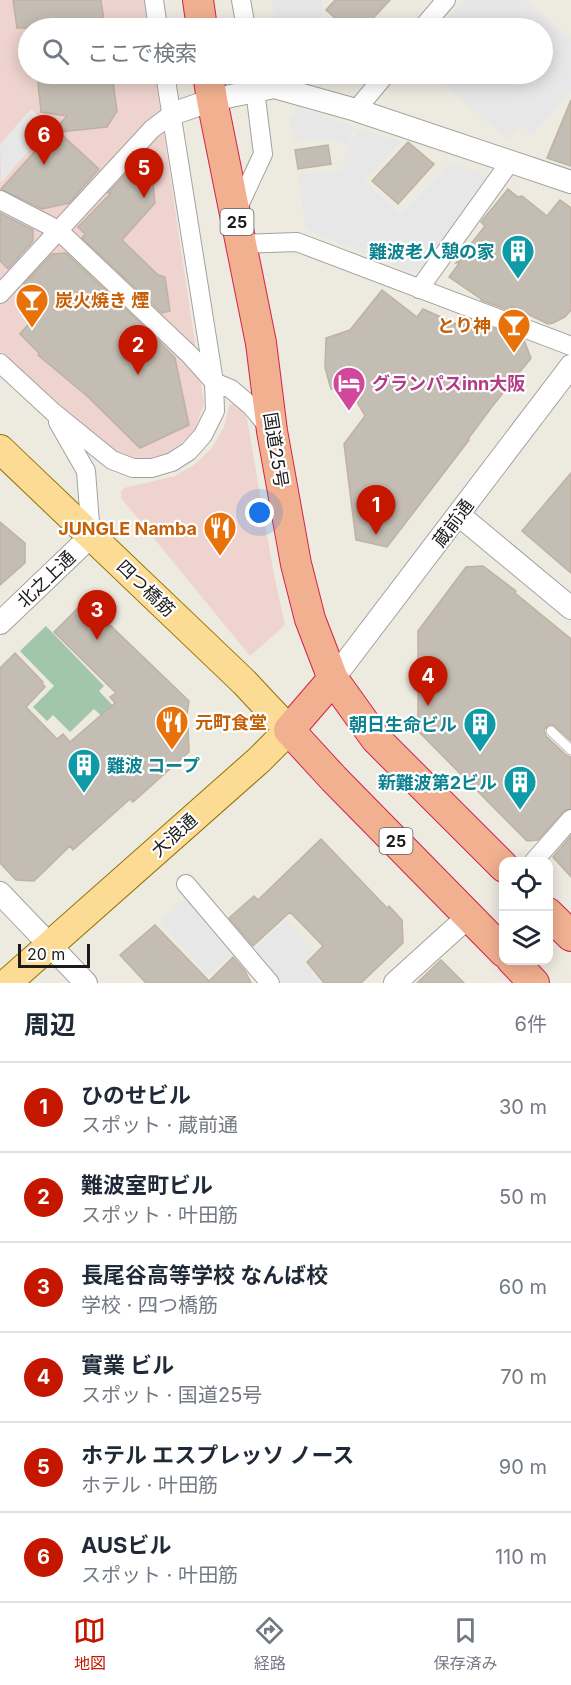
<!DOCTYPE html>
<html lang="ja">
<head>
<meta charset="utf-8">
<style>
	body { margin:0; font-family:Inter,"Noto Sans JP",sans-serif; background:#f6f6f7; color:#1f2937 }
	.controls { position:absolute; right:18px; bottom:18px; display:grid; overflow:hidden; border-radius:12px; box-shadow:0 3px 15px #0003 }
	.controls button { width:54px; height:54px; display:grid; place-items:center; padding:0; border:0; border-bottom:2px solid #e0e1e3; background:#fff; color:#1f2937; font:30px sans-serif }
	.scale { position:absolute; left:18px; bottom:15px; width:72px; box-sizing:border-box; padding-left:6px; border:3px solid #1b1b1b; border-top:0; font-size:16px; line-height:21px; white-space:nowrap; color:#1b1b1b; -webkit-text-stroke:4px #fff; paint-order:stroke }
	.you { position:absolute; left:260px; top:513px; width:21px; height:21px; margin:-15px; border:4px solid #fff; border-radius:50%; background:#1a73e8; box-shadow:0 0 0 9px #1a73e833 }
	.badge { display:grid; place-items:center; width:39px; height:39px; border-radius:50%; background:#c51600; color:#fff; font-size:20px; font-weight:700 }
	.pin { position:absolute; translate:-50% -50px; filter:drop-shadow(0 2px 3px #0008) }
	.pin::after { content:''; position:absolute; top:32px; width:21px; height:18px; background:inherit; clip-path:polygon(0 0,100% 0,50% 100%) }
	.list { margin:0; padding:0; list-style:none }
	h2 { display:flex; justify-content:space-between; align-items:center; height:78px; margin:0; padding:0 24px; font-size:26px }
	h2 small { font-size:20px; font-weight:400; color:#747a83 }
	.list li { display:grid; grid-template-columns:39px 1fr auto; gap:18px; align-items:center; box-sizing:border-box; height:90px; padding:0 24px; border-top:2px solid #e0e1e3 }
	.list b { display:block; font-size:22px; white-space:nowrap }
	.list p { margin:0; font-size:20px; white-space:nowrap; color:#747a83 }
	.list em { font-size:20px; font-style:normal; color:#747a83 }
	.icon { flex:none; width:33px; height:33px; fill:none; stroke:currentColor; stroke-width:2; stroke-linecap:round; stroke-linejoin:round }
	.map { position:relative; flex:none; width:571px; height:983px; overflow:hidden }
	.search { position:absolute; background:#fff; box-shadow:0 3px 15px #0003; left:18px; right:18px; top:18px; height:66px; display:flex; align-items:center; gap:15px; box-sizing:border-box; padding:0 21px; border-radius:33px; color:#747a83; font-size:22px }
	.sheet { height:618px; background:#fff }
	nav { display:flex; justify-content:space-around; align-items:center; box-sizing:border-box; height:84px; border-top:2px solid #e0e1e3; background:#fff; font-size:16px; color:#747a83 }
	nav a { display:grid; justify-items:center; gap:3px }
	nav .on { color:#c51600 }
	.map>svg:first-child { display:block }
	.commercial { fill:#eed3ce }
	.cemetery { fill:#a1c6aa }
	.parking { fill:#e7e7e7 }
	.building { fill:#c4bdb3; stroke:#beb2a2; stroke-width:1.5 }
	.lines { fill:none; stroke-linecap:round; stroke-linejoin:round }
	.service-casing { stroke:#a2a2a2; stroke-width:10 }
	.minor-casing { stroke:#a2a2a2; stroke-width:20 }
	.tertiary-casing { stroke:#a2a2a2; stroke-width:24 }
	.primary-casing { stroke:#917200; stroke-width:30 }
	.trunk-casing { stroke:#d5224b; stroke-width:32 }
	.service { stroke:#fff; stroke-width:9 }
	.minor { stroke:#fff; stroke-width:18 }
	.tertiary { stroke:#fff; stroke-width:22 }
	.primary { stroke:#fcdb95; stroke-width:28 }
	.trunk { stroke:#f1b090; stroke-width:30 }
	.labels { text-anchor:middle; dominant-baseline:central; stroke-width:4.5; stroke-linejoin:round; paint-order:stroke }
	.shield { fill:#fff; stroke:#5f5f5f; stroke-width:1.5 }
	.shield-label { font-size:16px; font-weight:bold; fill:#1b1b1b }
	.culture-label { font-size:18px; font-weight:bold; fill:#0d838f; stroke:#fff; text-anchor:end }
	.food-label { font-size:18px; font-weight:bold; fill:#c56008; stroke:#fff; text-anchor:start }
	.hotel-label { font-size:18px; font-weight:bold; fill:#b23c85; stroke:#fff; text-anchor:start }
	.street-label { font-size:18px; fill:#1b1b1b; stroke:#fff }
</style>
</head>
<body>
<div class="map">
<svg width="571" height="983" viewBox="0 0 571 983">
	<rect width="100%" height="100%" fill="#edeae0"/>
	<!-- commercial -->
	<path class="commercial" d="M0,0H144L148,28H28V74H155L204,404L193,434L168,453L142,460L113,452L0,351Z
		M234,403L241,405L247,419L273,570L285,625L250,656L121,498V491L124,488L175,476L194,465L212,448L224,427L229,406Z"/>
	<!-- cemetery -->
	<path class="cemetery" d="M46,626L104,686L99,691L117,710L106,720L94,709L70,732L53,715L47,721L33,707L54,686L20,651Z"/>
	<!-- parking -->
	<path class="parking" d="M271,0H322L324,28H276Z
		M464,0H527L571,39V91L532,135L520,125L507,140L432,74H542V28H439Z
		M299,108L355,127L348,145L329,139L295,141L289,120Z
		M31,109L50,126L1,183L0,144Z
		M358,129L401,141L364,181L401,215L448,164L481,172L486,181L425,265L410,272L306,229L298,175L342,171L345,154Z
		M188,897L235,951L208,976L160,922Z
		M286,921L314,950L303,961L321,983H279L267,970L254,949Z"/>
	<!-- building -->
	<path class="building" d="M13,0H101L105,28H17Z
		M335,0H390L364,28H346L326,10Z
		M37,74H112L117,111L107,127L59,132L99,169L69,203L42,209L1,189L67,116L41,112Z
		M571,100V166L547,158Z
		M408,142L434,164L398,204L372,181Z
		M328,145L331,164L298,169L295,150Z
		M139,160L151,163L155,203L122,240L158,275L165,277L170,311L162,313L82,238L85,234L78,227L111,193H108Z
		M508,189L518,197L522,196L547,216L560,200L571,208V310L565,317L553,323L548,324L511,306L513,312L481,300V299L449,277L460,262L456,263L485,226L481,222Z
		M0,213L33,230V241L8,269L0,261Z
		M66,253L151,333L175,358L189,425L140,448L87,396L38,355L39,353L20,334L46,304L24,284L52,254Z
		M382,290L417,317L423,309L461,326L467,318L524,340L531,358L491,408L468,439L469,440L387,547L356,540L344,444L365,416L348,386L331,389L325,368L326,338L350,330Z
		M571,473V573L522,531Z
		M0,522L25,543V563L0,585Z
		M483,566L516,591L515,593L571,639V741L553,725H549L544,730L546,736L566,755L571,757V808L563,812L538,840L527,841L418,731V631L466,567Z
		M85,601L189,701L185,727H188L189,752L133,802L130,799L73,850L70,846L34,881L16,880L0,863V668L15,653L43,682L42,683L45,687L26,707L57,739L63,734L70,742L115,703L110,697L116,693L54,632Z
		M571,836V877L553,857Z
		M321,839L387,908L389,906L402,920L403,943L361,983H324L307,962L323,946L290,912L253,946L229,918L254,896L258,900Z
		M155,925L209,981L233,957L245,971L251,983H146L120,955Z
		M441,960L464,983H417Z"/>
	<g class="lines">
		<!-- service casing -->
		<g class="service-casing">
			<path id="service" d="M551,731L571,750"/>
		</g>
		<!-- minor casing -->
		<g class="minor-casing">
			<path id="minor" d="M154,0L158,28
				M241,0L246,28
				M422,28L446,0
				M356,110L386,74
				M0,200L58,230L190,355L214,382L231,389L252,407L270,429
				M236,212L263,154L253,74
				M241,244L297,242L571,346
				M419,289L510,162
				M0,294L152,129L172,114
				M0,363L53,412L112,460L133,468H152L172,462L189,451L203,435L215,411L214,382L165,74
				M58,422L86,471L91,536
				M534,861L571,819
				M186,884L270,983"/>
		</g>
		<!-- tertiary casing -->
		<g class="tertiary-casing">
			<path id="tertiary" d="M172,114L212,100L274,87L356,110L571,182
				M459,515L571,608
				M0,623L91,536
				M333,679L571,366
				M0,893L86,983
				M395,983L469,916"/>
		</g>
		<!-- primary casing -->
		<g class="primary-casing">
			<path id="primary" d="M0,449L244,682L289,730L259,760L7,983"/>
		</g>
		<!-- trunk casing -->
		<g class="trunk-casing">
			<path id="trunk" d="M198,0L202,28
				M208,74L212,100L261,343L272,431L296,564L310,619L333,679L376,739L504,867
				M333,679L289,730L334,779L504,952
				M548,913L571,936
				M512,960L534,983"/>
		</g>
		<!-- service -->
		<use href="#service" class="service"/>
		<!-- minor -->
		<use href="#minor" class="minor"/>
		<!-- tertiary -->
		<use href="#tertiary" class="tertiary"/>
		<!-- primary -->
		<use href="#primary" class="primary"/>
		<!-- trunk -->
		<use href="#trunk" class="trunk"/>
	</g>
	<!-- icons -->
	<defs>
		<g id="building-pin" transform="scale(1.725)"><path d="M0 17L-7.5 6A9.5 9.5 0 1 1 7.5 6Z" fill="#0f9aa8" stroke="#fff"/><path d="M-4-6H4V6H1V3H-1V6H-4ZM-2.5-4.3h1.7v1.8h-1.7ZM.8-4.3h1.7v1.8H.8ZM-2.5-1h1.7V.8h-1.7ZM.8-1h1.7V.8H.8Z" fill="#fff"/></g>
		<g id="bar-pin" transform="scale(1.725)"><path d="M0 17L-7.5 6A9.5 9.5 0 1 1 7.5 6Z" fill="#e8710a" stroke="#fff"/><path d="M-6-5H6L.8 .8V4.5H3.5V6h-7V4.5H-.8V.8Z" fill="#fff"/></g>
		<g id="hotel-pin" transform="scale(1.725)"><path d="M0 17L-7.5 6A9.5 9.5 0 1 1 7.5 6Z" fill="#d1479c" stroke="#fff"/><path d="M-6-4.5h1.5V1H6V5H4.5V3h-9V5H-6ZM-4 0a1.8 1.8 0 1 1 3.6 0ZM.5 0V-2.5h3Q6-2.5 6 0Z" fill="#fff"/></g>
		<g id="restaurant-pin" transform="scale(1.725)"><path d="M0 17L-7.5 6A9.5 9.5 0 1 1 7.5 6Z" fill="#e8710a" stroke="#fff"/><path d="M-5-6h1v4h1v-4h1v4h1v-4h1v5L-1.5 .5V6h-2V.5L-5-1ZM5-6V6H3V1.5H1.5Q1.5-4 5-6Z" fill="#fff"/></g>
	</defs>
	<g fill-rule="evenodd">
		<use href="#building-pin" x="518" y="251"/>
		<use href="#bar-pin" x="32" y="300"/>
		<use href="#bar-pin" x="514" y="325"/>
		<use href="#hotel-pin" x="349" y="383"/>
		<use href="#restaurant-pin" x="220" y="528"/>
		<use href="#restaurant-pin" x="172" y="722"/>
		<use href="#building-pin" x="480" y="724"/>
		<use href="#building-pin" x="84" y="765"/>
		<use href="#building-pin" x="520" y="782"/>
	</g>
	<g class="labels">
		<!-- shield labels -->
		<g class="shield">
			<rect x="220.5" y="209" width="33" height="26" rx="4.5"/>
			<rect x="379.5" y="828" width="33" height="26" rx="4.5"/>
		</g>
		<g class="shield-label">
			<text x="237" y="222">25</text>
			<text x="396" y="841">25</text>
		</g>
		<!-- culture labels -->
		<g class="culture-label">
			<text x="495" y="251">難波老人憩の家</text>
			<text x="457" y="724">朝日生命ビル</text>
			<text x="107" y="765" text-anchor="start">難波 コープ</text>
			<text x="497" y="782">新難波第2ビル</text>
		</g>
		<!-- food labels -->
		<g class="food-label">
			<text x="55" y="300">炭火焼き 煙</text>
			<text x="491" y="325" text-anchor="end">とり神</text>
			<text x="197" y="528" text-anchor="end">JUNGLE Namba</text>
			<text x="195" y="722">元町食堂</text>
		</g>
		<!-- hotel labels -->
		<g class="hotel-label">
			<text x="372" y="383">グランパスinn大阪</text>
		</g>
		<!-- street labels -->
		<g class="street-label">
			<text transform="translate(276 450) rotate(81)">国道25号</text>
			<text transform="translate(453 523) rotate(-53)">蔵前通</text>
			<text transform="translate(46 579) rotate(-44)">北之上通</text>
			<text transform="translate(146 588) rotate(44)">四つ橋筋</text>
			<text transform="translate(174 835) rotate(-42)">大浪通</text>
		</g>
	</g>
</svg>
<div class="controls">
<button><svg class="icon" aria-label="locate" viewBox="0 0 24 24"><circle cx="12" cy="12" r="6"/><path d="M12 2v4M12 18v4M2 12h4M18 12h4"/></svg></button>
<button><svg class="icon" aria-label="layers" viewBox="0 0 24 24"><path d="M12 4l9 5-9 5-9-5zM3 14l9 5 9-5"/></svg></button>
</div>
<div class="scale">20 m</div>
<div class="you"></div>
<div class="pin badge" style="left:376px;top:535px">1</div>
<div class="pin badge" style="left:138px;top:375px">2</div>
<div class="pin badge" style="left:97px;top:640px">3</div>
<div class="pin badge" style="left:428px;top:706px">4</div>
<div class="pin badge" style="left:144px;top:198px">5</div>
<div class="pin badge" style="left:44px;top:165px">6</div>
<div class="search"><svg class="icon" aria-label="search" viewBox="0 0 24 24"><circle cx="10" cy="10" r="6"/><path d="M15 15l6 6"/></svg>ここで検索</div>
</div>
<section class="sheet">
<h2>周辺<small>6件</small></h2>
<ul class="list">
<li><span class="badge">1</span><div><b>ひのせビル</b><p>スポット · 蔵前通</p></div><em>30 m</em></li>
<li><span class="badge">2</span><div><b>難波室町ビル</b><p>スポット · 叶田筋</p></div><em>50 m</em></li>
<li><span class="badge">3</span><div><b>長尾谷高等学校 なんば校</b><p>学校 · 四つ橋筋</p></div><em>60 m</em></li>
<li><span class="badge">4</span><div><b>實業 ビル</b><p>スポット · 国道25号</p></div><em>70 m</em></li>
<li><span class="badge">5</span><div><b>ホテル エスプレッソ ノース</b><p>ホテル · 叶田筋</p></div><em>90 m</em></li>
<li><span class="badge">6</span><div><b>AUSビル</b><p>スポット · 叶田筋</p></div><em>110 m</em></li>
</ul>
</section>
<nav>
<a class="on"><svg class="icon" aria-label="map" viewBox="0 0 24 24"><path d="M3 6l6-2 6 2 6-2v14l-6 2-6-2-6 2zM9 4v14M15 6v14"/></svg>地図</a>
<a><svg class="icon" aria-label="directions" viewBox="0 0 24 24"><path d="M12 3l9 9-9 9-9-9zM9 14v-3h6M13 9l2 2-2 2"/></svg>経路</a>
<a><svg class="icon" aria-label="saved" viewBox="0 0 24 24"><path d="M7 4h10v16l-5-4-5 4z"/></svg>保存済み</a>
</nav>
</body>
</html>
